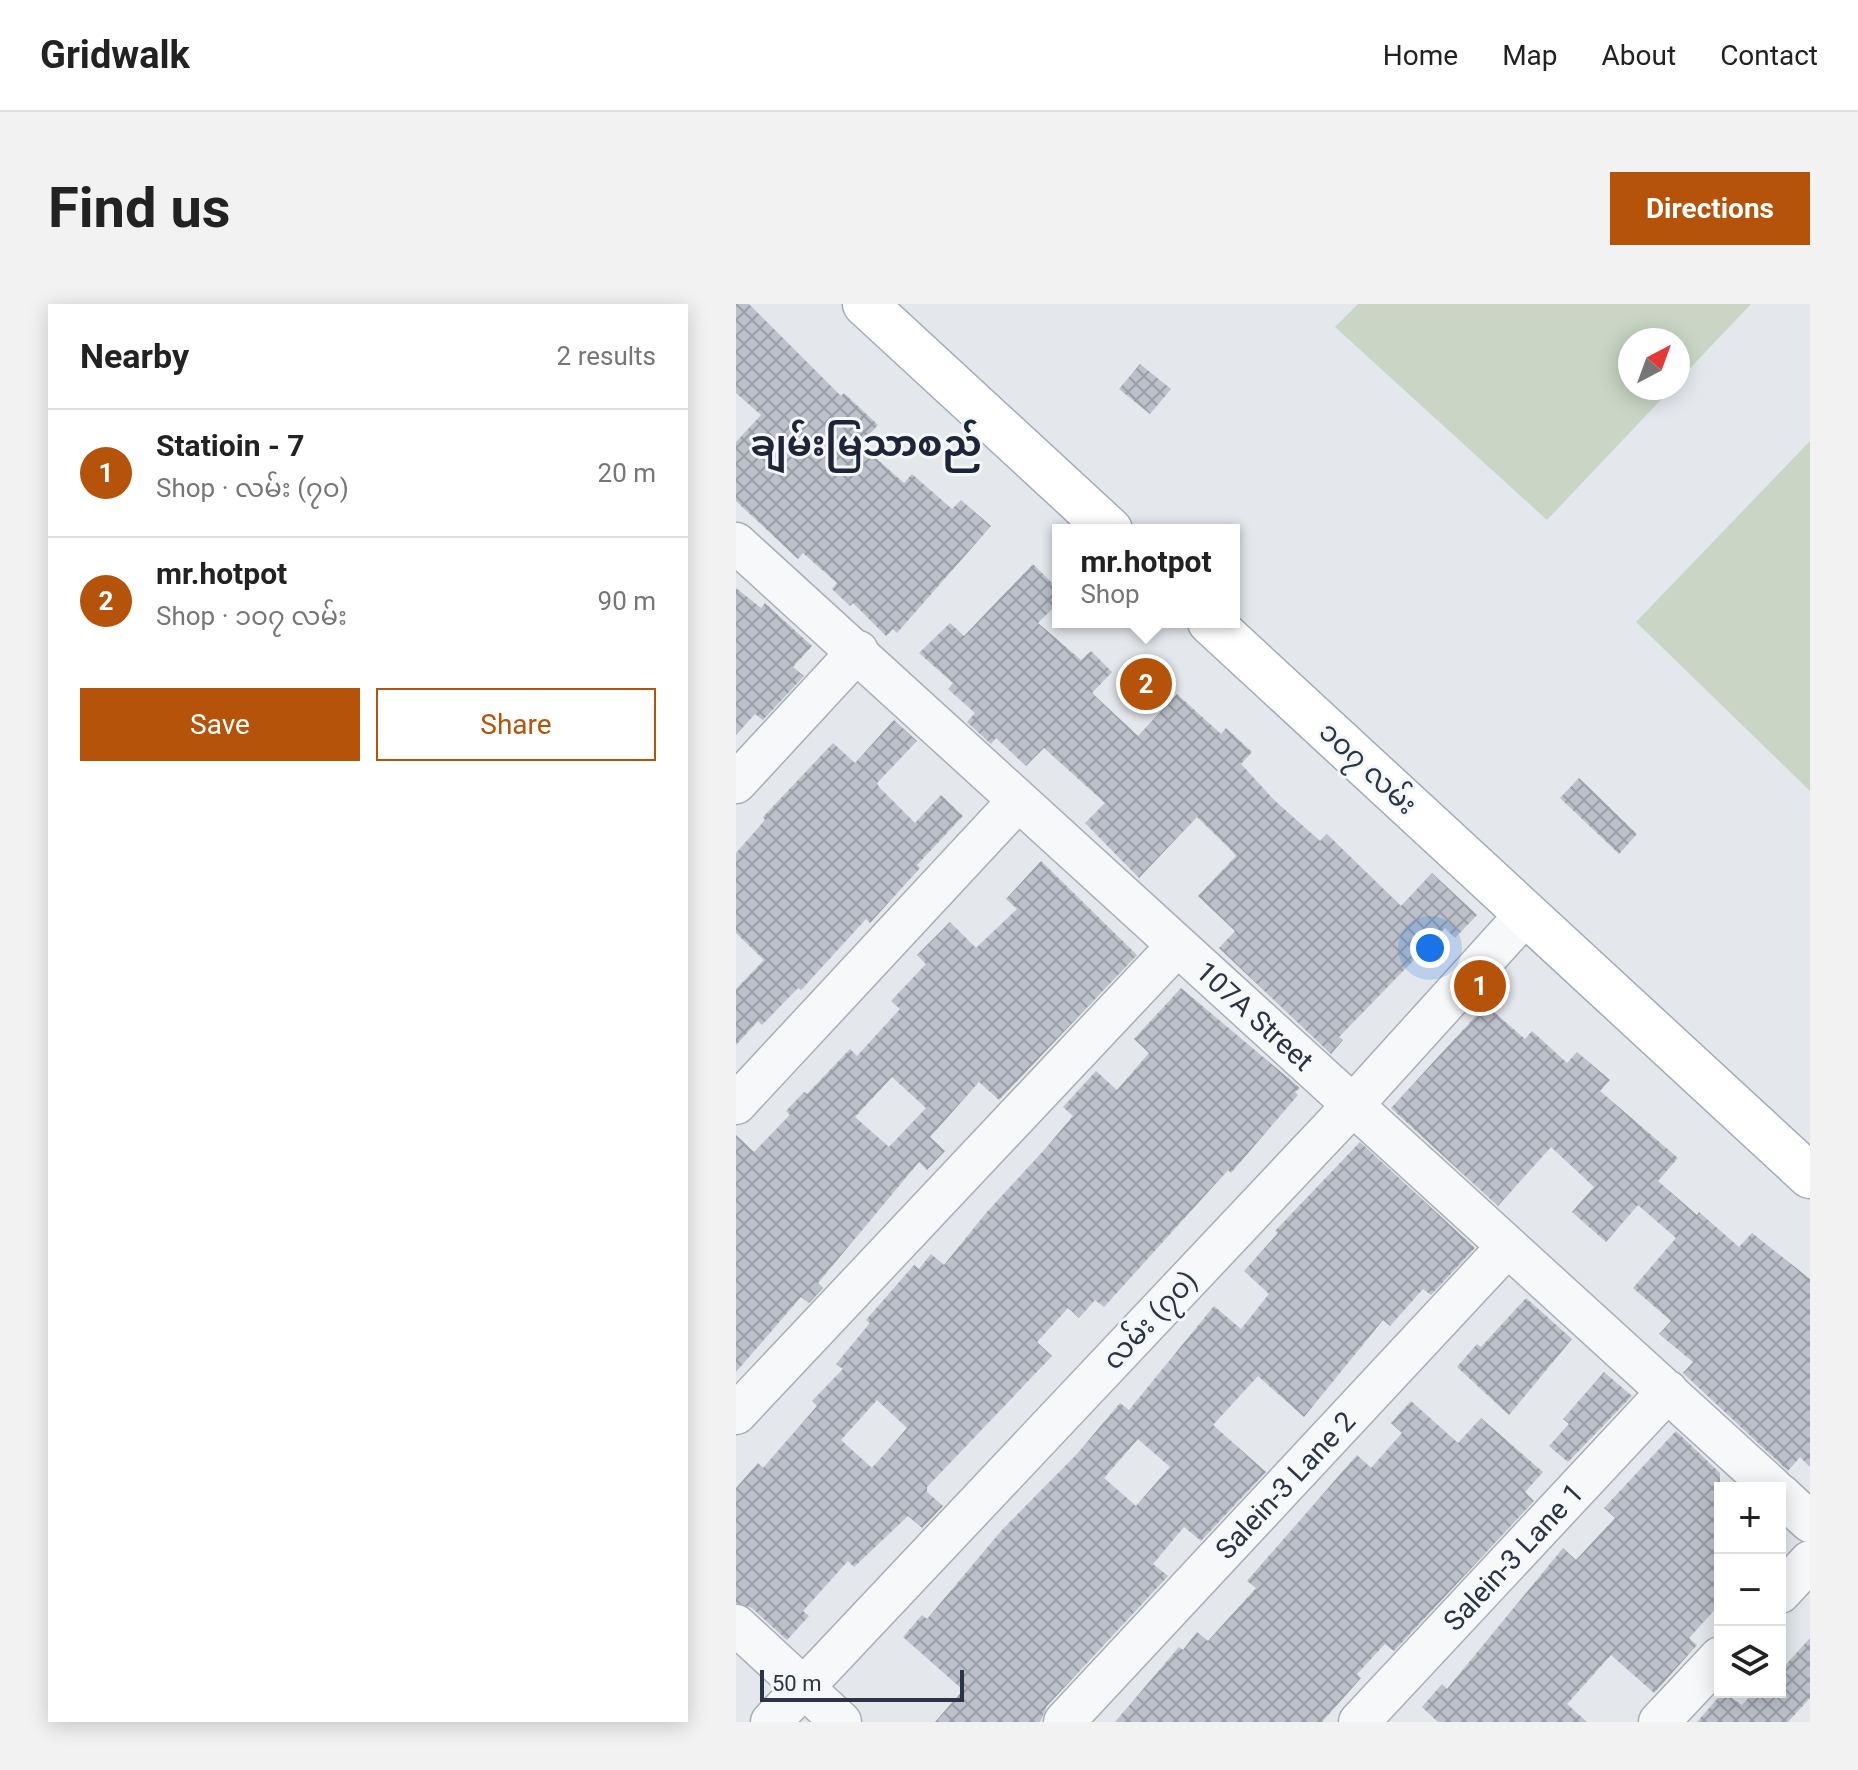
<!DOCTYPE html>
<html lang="en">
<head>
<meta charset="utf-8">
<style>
	body { margin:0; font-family:Roboto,"Noto Sans Myanmar",sans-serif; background:#f2f2f2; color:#222 }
	.controls { position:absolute; right:24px; bottom:24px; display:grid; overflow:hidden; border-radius:0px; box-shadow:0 4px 20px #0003 }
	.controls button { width:72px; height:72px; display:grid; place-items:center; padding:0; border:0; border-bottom:2px solid #e0e0e0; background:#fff; color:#222; font:40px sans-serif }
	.compass { position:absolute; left:882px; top:24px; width:72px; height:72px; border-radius:50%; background:#fff; box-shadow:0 4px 20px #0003; rotate:41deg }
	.scale { position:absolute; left:24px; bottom:20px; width:204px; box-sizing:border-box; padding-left:8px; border:4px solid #2b3445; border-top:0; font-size:22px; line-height:28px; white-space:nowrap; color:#2b3445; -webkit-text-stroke:6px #f4f6f9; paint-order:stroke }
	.you { position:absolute; left:694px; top:644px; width:28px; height:28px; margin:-20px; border:6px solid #fff; border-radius:50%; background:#1a73e8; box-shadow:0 0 0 12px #1a73e833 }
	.badge { display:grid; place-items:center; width:52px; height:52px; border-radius:50%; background:#b45309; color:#fff; font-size:26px; font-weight:700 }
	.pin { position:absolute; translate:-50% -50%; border:4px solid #fff; box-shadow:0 2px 8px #0006 }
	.popup { position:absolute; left:316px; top:220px; width:188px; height:104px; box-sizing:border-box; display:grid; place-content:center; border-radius:0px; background:#fff; filter:drop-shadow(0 2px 6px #0005); font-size:26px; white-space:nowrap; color:#767676 }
	.popup b { font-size:30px; color:#222 }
	.popup::after { content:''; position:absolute; left:50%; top:100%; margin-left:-16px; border:16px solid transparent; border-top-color:#fff }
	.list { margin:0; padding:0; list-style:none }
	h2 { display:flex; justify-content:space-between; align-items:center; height:104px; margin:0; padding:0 32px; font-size:34px }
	h2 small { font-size:26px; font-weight:400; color:#767676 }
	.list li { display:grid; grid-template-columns:52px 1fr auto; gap:24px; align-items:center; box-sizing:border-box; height:128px; padding:0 32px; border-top:2px solid #e0e0e0 }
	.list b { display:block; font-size:30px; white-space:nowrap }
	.list p { margin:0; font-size:26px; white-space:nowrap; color:#767676 }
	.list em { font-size:26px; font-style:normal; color:#767676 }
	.actions { display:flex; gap:16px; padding:24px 32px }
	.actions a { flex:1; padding:18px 0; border:2px solid #b45309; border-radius:0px; text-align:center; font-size:28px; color:#b45309 }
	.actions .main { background:#b45309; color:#fff }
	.icon { flex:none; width:44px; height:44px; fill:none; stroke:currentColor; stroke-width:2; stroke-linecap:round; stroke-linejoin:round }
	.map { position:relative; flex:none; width:1074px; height:1418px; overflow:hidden; border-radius:0px }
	header { display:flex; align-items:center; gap:48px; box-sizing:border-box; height:112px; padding:0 40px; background:#fff; border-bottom:2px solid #e0e0e0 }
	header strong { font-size:38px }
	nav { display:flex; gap:44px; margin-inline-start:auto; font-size:28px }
	.intro { display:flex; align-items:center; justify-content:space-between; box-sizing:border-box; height:192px; padding:0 48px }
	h1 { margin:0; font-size:56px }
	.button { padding:20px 36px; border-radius:0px; background:#b45309; color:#fff; font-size:28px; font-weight:700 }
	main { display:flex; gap:48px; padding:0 48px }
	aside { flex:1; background:#fff; border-radius:0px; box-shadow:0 4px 20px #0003 }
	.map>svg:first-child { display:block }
	.pitch { fill:#c9d6c5 }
	.building { fill:url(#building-cross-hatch); fill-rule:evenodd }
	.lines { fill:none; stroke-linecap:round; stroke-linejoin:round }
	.minor-casing { stroke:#a9aeb7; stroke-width:43 }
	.major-casing { stroke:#a3abb8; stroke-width:47 }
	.minor { stroke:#f7f8fa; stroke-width:40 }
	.major { stroke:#fff; stroke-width:44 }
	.labels { text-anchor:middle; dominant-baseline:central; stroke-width:6; stroke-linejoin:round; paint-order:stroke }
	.street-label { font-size:28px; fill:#2b3445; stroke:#f4f6f9 }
	.district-label { font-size:36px; font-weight:bold; fill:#1d2536; stroke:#f4f6f9 }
</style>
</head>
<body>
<header>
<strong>Gridwalk</strong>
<nav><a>Home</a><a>Map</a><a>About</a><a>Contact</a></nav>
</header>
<div class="intro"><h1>Find us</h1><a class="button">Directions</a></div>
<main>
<aside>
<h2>Nearby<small>2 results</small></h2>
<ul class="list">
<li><span class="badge">1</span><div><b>Statioin - 7</b><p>Shop · လမ်း (၇၀)</p></div><em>20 m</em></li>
<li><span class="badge">2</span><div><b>mr.hotpot</b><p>Shop · ၁၀၇ လမ်း</p></div><em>90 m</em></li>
</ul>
<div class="actions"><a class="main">Save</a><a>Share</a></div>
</aside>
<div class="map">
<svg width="1074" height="1418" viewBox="0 0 1074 1418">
	<defs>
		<pattern id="building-cross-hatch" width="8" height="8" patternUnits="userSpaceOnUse" patternTransform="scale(2)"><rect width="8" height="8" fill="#bbc0ca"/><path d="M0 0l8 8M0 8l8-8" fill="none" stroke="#989da6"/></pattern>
	</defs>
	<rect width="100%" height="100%" fill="#e4e7ec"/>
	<!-- pitch -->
	<path class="pitch" d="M622,0H1015L942,77V36H894V84H936L811,216L599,23Z
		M1074,137V487L900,318Z"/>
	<!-- building -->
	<path class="building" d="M0,0H13L105,92L108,89L142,121L124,140L168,179L176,170L216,205L225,196L255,222L161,329L157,325L150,332L117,299L114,302L96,285L101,279L67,249L62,255L0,197V138L25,111L0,89Z
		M404,60L435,85L414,110L383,85Z
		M297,260L322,285V299L302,319L345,356L355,347L376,368L356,389L402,432L441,390L485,430L490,424L516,448L505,460L538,496L584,537L591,530L665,602L696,569L741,611L719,634L709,624L603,733L607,736L595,750L483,644L499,627L462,592L500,552L495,546L461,513L403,574L349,519L369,499L308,444L290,462L260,434L255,440L231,418L239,409L212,385L217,379L183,349L214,319L228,332Z
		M0,284L25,304L29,299L76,342L57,363L68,372L27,416L19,410L0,431Z
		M158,416L181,437L141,479L143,483L179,519L205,491L227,512L181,561L184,564L134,619L130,615L65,686L62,684L26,721L22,717L0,741V685L28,656L0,629V549L29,516L27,513L97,439L119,459Z
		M843,474L901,530L883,550L824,494Z
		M305,557L401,651L263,796L243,778L194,833L209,847L191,866L183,858L82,979L87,984L73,999L65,993L0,1068V831L18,848L54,811L50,807L68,788L71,790L114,745L121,752L164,705L155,697L190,660L181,651L214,618L240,644L281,605L270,595ZM156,773L190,804L153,843L119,813Z
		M445,684L564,784L559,788L562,791L495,869L492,866L368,1003L359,996L343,1014L332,1004L301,1038L316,1052L191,1183V1188L207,1202L186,1224L172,1212L118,1263L112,1257L67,1307L73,1312L51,1336L16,1304L0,1299V1184L22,1159L27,1164L81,1102L76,1097L107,1065L100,1060L134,1019L130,1016L178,961L183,965L195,950L208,961L250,909L309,845L337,812L327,803L360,767L381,786L413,749L398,735ZM141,1096L171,1124L136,1164L105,1136Z
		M750,701L789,735L796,727L831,759L841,748L874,776L864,787L942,854L922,877L961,911L963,908L1003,943L1016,929L1074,975V1163L1064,1153L1052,1167L947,1069L957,1058L923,1030L935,1017L897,984L940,934L902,901L870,938L836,908L858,883L815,843L762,902L655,804Z
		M624,838L739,944L695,991L687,985L654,1022L647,1016L568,1113L522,1072L477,1121L530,1168L465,1237L448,1223L417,1260L432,1272L311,1402L304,1418H199L227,1386L167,1333L186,1311L191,1315L266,1226L341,1150L384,1099L393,1106L478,1002L505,1025L533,990L508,967L542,929L539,927ZM402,1135L434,1163L400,1202L368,1174Z
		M790,994L836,1035L773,1111L721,1063L741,1040L745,1043Z
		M868,1068L896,1092L832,1158L813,1142L833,1120L827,1115Z
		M675,1097L722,1139L745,1114L807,1168L789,1188L798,1197L658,1347L649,1340L621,1370L625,1374L586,1418H379L443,1343L447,1346L461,1328L472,1337L520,1284L511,1277L621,1151L635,1164L666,1129L655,1119Z
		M940,1127L984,1169V1300L953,1334L961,1341L918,1389L875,1351L831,1400L851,1418H702L686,1403L706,1380L711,1385L827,1244L840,1256L879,1214L868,1204Z
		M1074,1334V1394L1052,1418H961L987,1388L1006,1401L1018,1388H1044V1367Z"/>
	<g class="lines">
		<!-- minor casing -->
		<g class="minor-casing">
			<g id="minor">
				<path id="s1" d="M0,239L1037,1184"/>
				<path d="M0,479L122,347"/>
				<path d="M0,800L282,497"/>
				<path d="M0,1110L440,643"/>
				<path d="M1044,1190L1074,1218"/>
				<path d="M1044,1289L1074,1257"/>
				<path d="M0,1321L105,1418"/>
				<path d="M35,1418L616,802L790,610"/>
				<path id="s2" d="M328,1418L771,943"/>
				<path id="s3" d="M623,1418L932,1087"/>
				<path d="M923,1418L984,1353"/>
			</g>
		</g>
		<!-- major casing -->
		<g class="major-casing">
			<path id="major" d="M129,0L374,226
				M474,318L1074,872"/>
		</g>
		<!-- minor -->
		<use href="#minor" class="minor"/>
		<!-- major -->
		<use href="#major" class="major"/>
	</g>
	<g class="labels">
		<!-- street labels -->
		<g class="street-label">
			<text transform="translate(632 464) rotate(43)">၁၀၇ လမ်း</text>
			<text stroke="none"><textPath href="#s1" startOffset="702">107A Street</textPath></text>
			<text transform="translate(414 1016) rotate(-47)">လမ်း (၇၀)</text>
			<text stroke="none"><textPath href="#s2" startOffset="324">Salein-3 Lane 2</textPath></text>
			<text stroke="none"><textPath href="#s3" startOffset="226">Salein-3 Lane 1</textPath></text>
		</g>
		<!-- district labels -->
		<g class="district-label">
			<text x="130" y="140">ချမ်းမြသာစည်</text>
		</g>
	</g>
</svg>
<div class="controls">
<button>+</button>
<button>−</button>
<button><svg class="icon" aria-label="layers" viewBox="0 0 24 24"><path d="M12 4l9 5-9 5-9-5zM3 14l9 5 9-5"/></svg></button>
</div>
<svg class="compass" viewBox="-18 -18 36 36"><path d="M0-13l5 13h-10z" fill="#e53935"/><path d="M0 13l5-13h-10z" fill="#767676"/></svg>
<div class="scale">50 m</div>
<div class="you"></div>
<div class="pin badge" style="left:744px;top:682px">1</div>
<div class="pin badge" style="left:410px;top:380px">2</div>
<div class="popup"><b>mr.hotpot</b>Shop</div>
</div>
</main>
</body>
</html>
